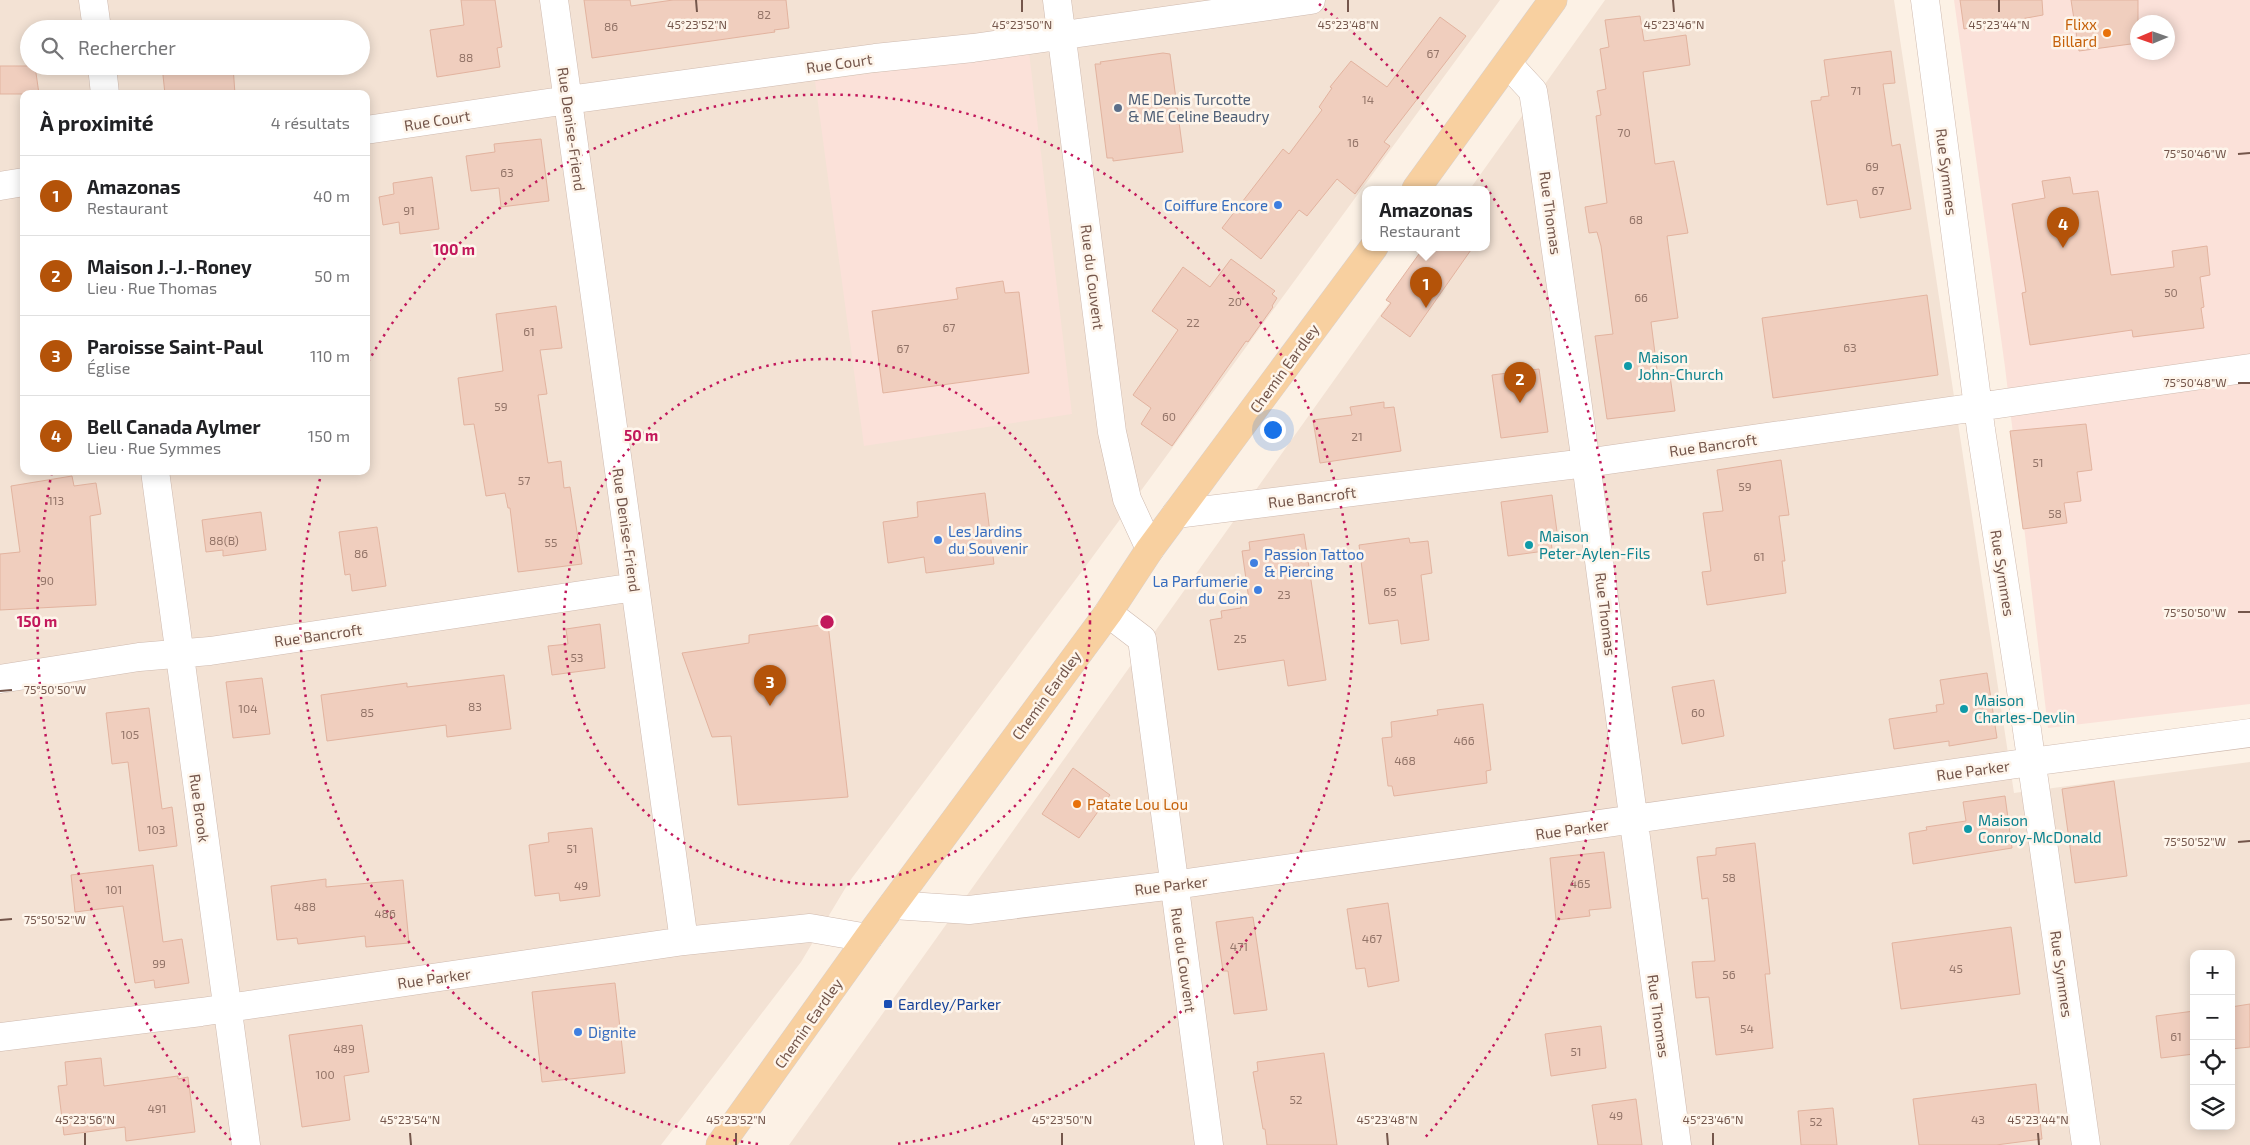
<!DOCTYPE html>
<html lang="fr">
<head>
<meta charset="utf-8">
<style>
	body { margin:0; font-family:"Exo 2",sans-serif; background:#f2f2f2; color:#202124 }
	.controls { position:absolute; right:15px; bottom:15px; display:grid; overflow:hidden; border-radius:10px; box-shadow:0 2px 12px #0003 }
	.controls button { width:45px; height:45px; display:grid; place-items:center; padding:0; border:0; border-bottom:1px solid #e0e0e0; background:#fff; color:#202124; font:25px sans-serif }
	.compass { position:absolute; left:2130px; top:15px; width:45px; height:45px; border-radius:50%; background:#fff; box-shadow:0 2px 12px #0003; rotate:268deg }
	.you { position:absolute; left:1272px; top:429px; width:18px; height:18px; margin:-12px; border:4px solid #fff; border-radius:50%; background:#1a73e8; box-shadow:0 0 0 8px #1a73e833 }
	.badge { display:grid; place-items:center; width:32px; height:32px; border-radius:50%; background:#b45309; color:#fff; font-size:16px; font-weight:700 }
	.pin { position:absolute; translate:-50% -41px; filter:drop-shadow(0 1px 2px #0008) }
	.pin::after { content:''; position:absolute; top:26px; width:18px; height:15px; background:inherit; clip-path:polygon(0 0,100% 0,50% 100%) }
	.popup { position:absolute; left:1362px; top:186px; width:128px; height:65px; box-sizing:border-box; display:grid; place-content:center; border-radius:10px; background:#fff; filter:drop-shadow(0 1px 4px #0005); font-size:16px; white-space:nowrap; color:#757577 }
	.popup b { font-size:19px; color:#202124 }
	.popup::after { content:''; position:absolute; left:50%; top:100%; margin-left:-10px; border:10px solid transparent; border-top-color:#fff }
	.list { margin:0; padding:0; list-style:none }
	h2 { display:flex; justify-content:space-between; align-items:center; height:65px; margin:0; padding:0 20px; font-size:21px }
	h2 small { font-size:16px; font-weight:400; color:#757577 }
	.list li { display:grid; grid-template-columns:32px 1fr auto; gap:15px; align-items:center; box-sizing:border-box; height:80px; padding:0 20px; border-top:1px solid #e0e0e0 }
	.list b { display:block; font-size:19px; white-space:nowrap }
	.list p { margin:0; font-size:16px; white-space:nowrap; color:#757577 }
	.list em { font-size:16px; font-style:normal; color:#757577 }
	.icon { flex:none; width:28px; height:28px; fill:none; stroke:currentColor; stroke-width:2; stroke-linecap:round; stroke-linejoin:round }
	.map { position:relative; flex:none; width:2250px; height:1145px; overflow:hidden }
	.search { position:absolute; background:#fff; box-shadow:0 2px 12px #0003; left:20px; top:20px; width:350px; height:55px; display:flex; align-items:center; gap:12px; box-sizing:border-box; padding:0 18px; border-radius:28px; color:#757577; font-size:19px }
	.panel { position:absolute; background:#fff; box-shadow:0 2px 12px #0003; left:20px; top:90px; width:350px; height:385px; border-radius:10px }
	.map>svg:first-child { display:block }
	.residential { fill:#f3e2d4; fill-rule:evenodd }
	.commercial { fill:#fbe1d9; fill-rule:evenodd }
	.building { fill:#f0cebe; stroke:#e2b39f }
	.lines { fill:none; stroke-linecap:round; stroke-linejoin:round }
	.minor-casing { stroke:#cfbaaf; stroke-width:29 }
	.major-casing { stroke:#d8d0cd; stroke-width:29 }
	.minor { stroke:#fff; stroke-width:28 }
	.major { stroke:#f8d0a0; stroke-width:28 }
	.ticks { fill:none; stroke:#74564b; stroke-width:2 }
	.ring { fill:none; stroke:#c2185b; stroke-width:2.5; stroke-dasharray:2.5 5 }
	.food-dot { fill:#e8710a; stroke:#fef5eb; stroke-width:2 }
	.service-dot { fill:#5c6f8a; stroke:#fef5eb; stroke-width:2 }
	.shop-dot { fill:#3f7fe0; stroke:#fef5eb; stroke-width:2 }
	.culture-dot { fill:#0f9aa8; stroke:#fef5eb; stroke-width:2 }
	.transit-dot { fill:#1a4fb4; stroke:#fef5eb; stroke-width:2 }
	.labels { text-anchor:middle; dominant-baseline:central; stroke-width:5; stroke-linejoin:round; paint-order:stroke }
	.number-label { font-size:12px; fill:#937468 }
	.food-label { font-size:15px; fill:#c56008; stroke:#fef5eb; text-anchor:end }
	.street-label { font-size:15px; fill:#74564b; stroke:#fef5eb }
	.service-label { font-size:15px; fill:#4e5e75; stroke:#fef5eb; text-anchor:start }
	.shop-label { font-size:15px; fill:#366cbe; stroke:#fef5eb; text-anchor:start }
	.culture-label { font-size:15px; fill:#0d838f; stroke:#fef5eb; text-anchor:start }
	.transit-label { font-size:15px; fill:#164399; stroke:#fef5eb; text-anchor:start }
	.ticks-label { font-size:12px; text-anchor:middle; fill:#74564b; stroke:#fef5eb; stroke-width:5; stroke-linejoin:round; paint-order:stroke }
	.centre { fill:#c2185b; stroke:#fef5eb; stroke-width:2.5 }
	.ring-label { font-size:15px; text-anchor:middle; font-weight:bold; fill:#c2185b; stroke:#fef5eb; stroke-width:5; stroke-linejoin:round; paint-order:stroke }
</style>
</head>
<body>
<div class="map">
<svg width="2250" height="1145" viewBox="0 0 2250 1145">
	<rect width="100%" height="100%" fill="#fcf1e5"/>
	<!-- residential -->
	<path class="residential" d="M0,0H1500L1091,559L849,882L801,962L661,1145H0ZM29,29H361V66H29ZM24,94H366V471H24Z
		M1605,0H1894L2014,793L2250,762V1145H789L1429,247H1486V189H1470ZM2194,954H2231V1126H2194Z"/>
	<!-- commercial -->
	<path class="commercial" d="M1954,0H2250V704L2048,728L2005,367ZM2138,22H2168V52H2138Z
		M1029,52L1072,414L864,446L815,81Z"/>
	<!-- building -->
	<path class="building" d="M461,0H495L502,47L497,48L500,67L437,77L430,30L464,25Z
		M584,0H630L631,6L673,0H786L789,28L774,30L775,32L592,58Z
		M1960,0H2042L2043,15L2010,21V27L1984,30L1983,25L1964,29Z
		M2071,0H2138V43L2079,51Z
		M1640,16L1644,41L1686,35L1690,65L1643,72L1655,164L1674,161L1688,233L1667,236L1678,318L1651,322L1658,377L1670,376L1675,411L1607,419L1595,336L1613,334L1601,246L1597,232L1589,233L1585,207L1607,203L1596,116L1601,115L1597,91L1606,89L1600,49L1609,47L1605,20Z
		M1440,17L1466,36L1384,142L1390,146L1355,194L1337,179L1307,216L1299,210L1261,259L1222,228L1283,149L1289,154L1322,110L1319,107L1332,88L1330,87L1351,61L1387,87Z
		M1891,51L1895,83L1883,84L1892,146L1900,144L1911,209L1860,218L1857,200L1827,205L1811,101L1821,100V97L1829,96L1824,60Z
		M1163,53L1170,54L1183,152L1113,161V158H1107L1095,64H1101L1100,62Z
		M0,66H35L39,94H0Z
		M162,66H233L235,94H165Z
		M541,139L549,201L501,207L499,188L471,191L466,156L495,152L494,144Z
		M432,177L439,229L400,234L399,222L383,225L379,197L394,194L393,183Z
		M2070,177L2073,194L2098,191L2111,275L2174,267L2172,251L2207,246L2210,275L2200,277L2204,307L2201,308L2204,328L2133,337L2132,330L2030,345L2022,293L2026,292L2012,204L2045,198L2042,181Z
		M1424,247H1473L1410,337L1381,316L1391,303L1386,300Z
		M1231,259L1275,291L1272,294L1277,298L1272,306L1273,307L1248,342L1246,341L1172,446L1141,424L1151,408L1133,395L1178,330L1152,311L1183,267L1210,287Z
		M1003,281L1005,293L1019,292L1029,373L883,393L872,311L958,299L956,288Z
		M1927,295L1938,375L1773,398L1762,318Z
		M556,306L562,348L540,350L547,394L538,395L548,463L561,461L564,488L570,487L582,564L518,572L510,508H508L505,493L486,496L474,424L464,425L458,378L503,371L496,314Z
		M1539,369L1548,432L1501,438L1492,375Z
		M1384,402V408L1394,407L1401,451L1320,463L1313,420L1352,415L1350,407Z
		M2086,424L2092,470L2077,472L2081,501L2064,503L2067,523L2023,529L2010,431Z
		M1781,460L1789,515L1779,516L1785,561H1782L1786,593L1707,605L1702,572L1711,571L1703,513L1723,511L1717,470Z
		M72,476L74,486L96,483L101,514L90,516L96,605L0,610V554L20,552L11,486Z
		M985,493L994,564L926,573L924,557L888,563L883,522L918,517L917,502Z
		M1552,495L1558,539H1551L1552,550L1508,556L1501,502Z
		M261,512L266,550L223,556V550L206,552L202,520Z
		M377,527L386,586L352,591L350,574L345,575L339,532Z
		M1304,534L1326,680L1288,686L1284,660L1218,670L1210,620L1222,618L1221,611L1241,608L1239,602L1249,600L1242,551L1250,550L1249,542Z
		M1409,538L1410,543L1428,541L1432,573L1421,575L1429,640L1401,644L1398,620L1369,624L1359,545Z
		M600,624L605,668L552,675L548,646L568,644L566,629Z
		M828,624L848,797L738,805L731,736L712,737L682,653L749,643V635Z
		M1987,673L1997,738L1949,746V741L1894,749L1889,719L1937,712L1936,705L1944,704L1940,680Z
		M504,675L511,729L447,737L446,725L327,741L321,695L407,683V687Z
		M262,678L270,734L233,738L226,682Z
		M1714,680L1724,736L1682,744L1672,687Z
		M1483,704L1491,770L1486,771L1487,783L1394,796L1392,786H1388L1382,738L1392,737L1391,722L1438,715L1437,710Z
		M149,708L162,809L172,807L177,846L139,851L128,762L112,764L106,713Z
		M1073,768L1110,795L1079,838L1042,814Z
		M2114,781L2127,876L2075,883L2062,789Z
		M2005,796L2012,848L1913,864L1909,833L1927,830L1926,827L1966,821L1963,802Z
		M592,828L600,896L560,901L559,893L535,896L529,845L549,842L548,833Z
		M1755,843L1770,974H1765L1773,1048L1716,1055L1709,997L1696,998L1692,962L1715,961L1708,898L1702,899L1697,857L1716,855V848Z
		M1604,852L1611,908L1589,910L1590,916L1556,920L1550,858Z
		M153,865L163,942L182,939L189,983L155,988L154,980L135,983L123,906L75,912L71,875Z
		M326,879V887L403,880L409,943L366,947L365,936L298,944L297,938L277,940L271,886Z
		M1388,903L1399,981L1368,987L1365,968L1356,969L1347,909Z
		M1253,917L1267,1010L1234,1014L1228,971H1223L1216,922Z
		M2011,927L2020,994L1901,1009L1892,943Z
		M615,983L625,1073L542,1082L532,992Z
		M2250,1004V1047L2231,1049V1007Z
		M2194,1011V1054L2161,1058L2156,1016Z
		M362,1025L369,1072L344,1076L350,1120L302,1127L289,1035Z
		M1601,1026L1606,1068L1551,1076L1545,1034Z
		M1324,1053L1337,1145H1267L1265,1129H1263L1253,1072L1258,1071L1257,1062Z
		M101,1058L104,1086L178,1076V1079L188,1077L195,1132L126,1141L125,1127L64,1135L58,1086L67,1085L65,1062Z
		M2036,1084L2042,1139L1996,1145H1919L1913,1099Z
		M1636,1099L1642,1145H1598L1592,1105Z
		M1833,1108L1837,1145H1801L1798,1111Z"/>
	<g class="lines">
		<!-- minor casing -->
		<g class="minor-casing">
			<path id="minor" d="M93,0L97,29
				M554,0L684,941
				M1057,0L1112,432L1127,499L1150,549
				M1925,0L1981,430L2026,723L2086,1145
				M1508,64L1533,91L1536,110L1586,463L1677,1145
				M102,66L105,94
				M366,130L568,100L875,58L973,48L1311,0
				M0,186L24,182
				M155,471L246,1145
				M1176,514L1586,463L2250,368
				M1108,613L1142,639L1209,1145
				M0,679L139,657L210,651L635,587
				M893,905L969,910L1174,885L2031,762L2250,733
				M0,1037L201,1012L684,941L810,928L868,938"/>
		</g>
		<!-- major casing -->
		<g class="major-casing">
			<path id="major" d="M1416,189L1553,0
				M720,1145L868,938L1108,613L1150,549L1374,247"/>
		</g>
		<!-- minor -->
		<use href="#minor" class="minor"/>
		<!-- major -->
		<use href="#major" class="major"/>
	</g>
	<!-- ticks -->
	<path class="ticks" d="M696,0L697,12M1022,0V12M1348,0V12M1673,0L1674,12M1999,0V12M2238,154L2250,153M2238,383H2250M2238,612H2250M0,691L12,690M2238,842L2250,841M0,920L12,919M85,1133V1145M410,1133L411,1145M736,1133V1145M1062,1133V1145M1387,1133L1388,1145M1713,1133V1145M2038,1133L2039,1145"/>
	<!-- distance rings -->
	<g class="ring">
		<circle cx="827" cy="622" r="263"/>
		<path d="M758 1144A527 527 0 0 1 322 472M368 362A527 527 0 1 1 896 1144"/>
		<path d="M231 1140A790 790 0 0 1 52 471M1319 4A790 790 0 0 1 1423 1140"/>
	</g>
	<!-- markers -->
	<g class="food-dot">
		<circle cx="2107" cy="33" r="5"/>
		<circle cx="1077" cy="804" r="5"/>
	</g>
	<circle class="service-dot" cx="1118" cy="108" r="5"/>
	<g class="shop-dot">
		<circle cx="1278" cy="205" r="5"/>
		<circle cx="938" cy="540" r="5"/>
		<circle cx="1254" cy="563" r="5"/>
		<circle cx="1258" cy="590" r="5"/>
		<circle cx="578" cy="1032" r="5"/>
	</g>
	<g class="culture-dot">
		<circle cx="1628" cy="366" r="5"/>
		<circle cx="1529" cy="545" r="5"/>
		<circle cx="1964" cy="709" r="5"/>
		<circle cx="1968" cy="829" r="5"/>
	</g>
	<rect class="transit-dot" x="883" y="999" width="10" height="10" rx="2.5"/>
	<g class="labels">
		<!-- number labels -->
		<g class="number-label">
			<text x="764" y="14">82</text>
			<text x="611" y="26">86</text>
			<text x="1433" y="53">67</text>
			<text x="466" y="57">88</text>
			<text x="1856" y="90">71</text>
			<text x="1368" y="99">14</text>
			<text x="1624" y="132">70</text>
			<text x="1353" y="142">16</text>
			<text x="1872" y="166">69</text>
			<text x="507" y="172">63</text>
			<text x="1878" y="190">67</text>
			<text x="409" y="210">91</text>
			<text x="1636" y="219">68</text>
			<text x="2171" y="292">50</text>
			<text x="1641" y="297">66</text>
			<text x="1235" y="301">20</text>
			<text x="1193" y="322">22</text>
			<text x="949" y="327">67</text>
			<text x="529" y="331">61</text>
			<text x="1850" y="347">63</text>
			<text x="903" y="348">67</text>
			<text x="501" y="406">59</text>
			<text x="1169" y="416">60</text>
			<text x="1357" y="436">21</text>
			<text x="2038" y="462">51</text>
			<text x="524" y="480">57</text>
			<text x="1745" y="486">59</text>
			<text x="56" y="500">113</text>
			<text x="2055" y="513">58</text>
			<text x="224" y="540">88(B)</text>
			<text x="551" y="542">55</text>
			<text x="361" y="553">86</text>
			<text x="1759" y="556">61</text>
			<text x="47" y="580">90</text>
			<text x="1390" y="591">65</text>
			<text x="1284" y="594">23</text>
			<text x="1240" y="638">25</text>
			<text x="577" y="657">53</text>
			<text x="475" y="706">83</text>
			<text x="248" y="708">104</text>
			<text x="367" y="712">85</text>
			<text x="1698" y="712">60</text>
			<text x="130" y="734">105</text>
			<text x="1464" y="740">466</text>
			<text x="1405" y="760">468</text>
			<text x="156" y="829">103</text>
			<text x="572" y="848">51</text>
			<text x="1729" y="877">58</text>
			<text x="1580" y="883">465</text>
			<text x="581" y="885">49</text>
			<text x="114" y="889">101</text>
			<text x="305" y="906">488</text>
			<text x="385" y="913">486</text>
			<text x="1372" y="938">467</text>
			<text x="1239" y="946">471</text>
			<text x="159" y="963">99</text>
			<text x="1956" y="968">45</text>
			<text x="1729" y="974">56</text>
			<text x="1747" y="1028">54</text>
			<text x="2176" y="1036">61</text>
			<text x="344" y="1048">489</text>
			<text x="1576" y="1051">51</text>
			<text x="325" y="1074">100</text>
			<text x="1296" y="1099">52</text>
			<text x="157" y="1108">491</text>
			<text x="1616" y="1115">49</text>
			<text x="1978" y="1119">43</text>
			<text x="1816" y="1121">52</text>
		</g>
		<!-- food labels -->
		<g class="food-label">
			<text x="2097" y="24">Flixx<tspan x="2097" dy="17">Billard</tspan></text>
			<text x="1087" y="804" text-anchor="start">Patate Lou Lou</text>
		</g>
		<!-- street labels -->
		<g class="street-label">
			<text transform="translate(839 63) rotate(-8)">Rue Court</text>
			<text transform="translate(437 120) rotate(-9)">Rue Court</text>
			<text transform="translate(572 129) rotate(82)">Rue Denise-Friend</text>
			<text transform="translate(1947 172) rotate(83)">Rue Symmes</text>
			<text transform="translate(1551 213) rotate(82)">Rue Thomas</text>
			<text transform="translate(1093 277) rotate(83)">Rue du Couvent</text>
			<text transform="translate(1284 368) rotate(-54)">Chemin Eardley</text>
			<text transform="translate(1713 445) rotate(-8)">Rue Bancroft</text>
			<text transform="translate(1312 497) rotate(-7)">Rue Bancroft</text>
			<text transform="translate(627 530) rotate(82)">Rue Denise-Friend</text>
			<text transform="translate(2003 573) rotate(81)">Rue Symmes</text>
			<text transform="translate(1606 614) rotate(83)">Rue Thomas</text>
			<text transform="translate(318 635) rotate(-8)">Rue Bancroft</text>
			<text transform="translate(1046 695) rotate(-54)">Chemin Eardley</text>
			<text transform="translate(1973 770) rotate(-8)">Rue Parker</text>
			<text transform="translate(200 808) rotate(82)">Rue Brook</text>
			<text transform="translate(1572 829) rotate(-8)">Rue Parker</text>
			<text transform="translate(1171 885) rotate(-7)">Rue Parker</text>
			<text transform="translate(1184 960) rotate(82)">Rue du Couvent</text>
			<text transform="translate(2062 974) rotate(82)">Rue Symmes</text>
			<text transform="translate(434 978) rotate(-8)">Rue Parker</text>
			<text transform="translate(1659 1016) rotate(82)">Rue Thomas</text>
			<text transform="translate(808 1023) rotate(-55)">Chemin Eardley</text>
		</g>
		<!-- service labels -->
		<g class="service-label">
			<text x="1128" y="99">ME Denis Turcotte<tspan x="1128" dy="17">&amp; ME Celine Beaudry</tspan></text>
		</g>
		<!-- shop labels -->
		<g class="shop-label">
			<text x="1268" y="205" text-anchor="end">Coiffure Encore</text>
			<text x="948" y="531">Les Jardins<tspan x="948" dy="17">du Souvenir</tspan></text>
			<text x="1264" y="554">Passion Tattoo<tspan x="1264" dy="17">&amp; Piercing</tspan></text>
			<text x="1248" y="581" text-anchor="end">La Parfumerie<tspan x="1248" dy="17">du Coin</tspan></text>
			<text x="588" y="1032">Dignite</text>
		</g>
		<!-- culture labels -->
		<g class="culture-label">
			<text x="1638" y="357">Maison<tspan x="1638" dy="17">John-Church</tspan></text>
			<text x="1539" y="536">Maison<tspan x="1539" dy="17">Peter-Aylen-Fils</tspan></text>
			<text x="1974" y="700">Maison<tspan x="1974" dy="17">Charles-Devlin</tspan></text>
			<text x="1978" y="820">Maison<tspan x="1978" dy="17">Conroy-McDonald</tspan></text>
		</g>
		<!-- transit labels -->
		<g class="transit-label">
			<text x="898" y="1004">Eardley/Parker</text>
		</g>
	</g>
	<g class="ticks-label">
		<text x="697" y="29">45°23'52"N</text>
		<text x="1022" y="29">45°23'50"N</text>
		<text x="1348" y="29">45°23'48"N</text>
		<text x="1674" y="29">45°23'46"N</text>
		<text x="1999" y="29">45°23'44"N</text>
		<text x="2195" y="158">75°50'46"W</text>
		<text x="2195" y="387">75°50'48"W</text>
		<text x="2195" y="617">75°50'50"W</text>
		<text x="55" y="694">75°50'50"W</text>
		<text x="2195" y="846">75°50'52"W</text>
		<text x="55" y="924">75°50'52"W</text>
		<text x="85" y="1124">45°23'56"N</text>
		<text x="410" y="1124">45°23'54"N</text>
		<text x="736" y="1124">45°23'52"N</text>
		<text x="1062" y="1124">45°23'50"N</text>
		<text x="1387" y="1124">45°23'48"N</text>
		<text x="1713" y="1124">45°23'46"N</text>
		<text x="2038" y="1124">45°23'44"N</text>
	</g>
	<circle cx="827" cy="622" r="8" class="centre"/>
	<g class="ring-label">
		<text x="454" y="255">100 m</text>
		<text x="641" y="441">50 m</text>
		<text x="37" y="627">150 m</text>
	</g>
</svg>
<div class="controls">
<button>+</button>
<button>−</button>
<button><svg class="icon" aria-label="locate" viewBox="0 0 24 24"><circle cx="12" cy="12" r="6"/><path d="M12 2v4M12 18v4M2 12h4M18 12h4"/></svg></button>
<button><svg class="icon" aria-label="layers" viewBox="0 0 24 24"><path d="M12 4l9 5-9 5-9-5zM3 14l9 5 9-5"/></svg></button>
</div>
<svg class="compass" viewBox="-18 -18 36 36"><path d="M0-13l5 13h-10z" fill="#e53935"/><path d="M0 13l5-13h-10z" fill="#757577"/></svg>
<div class="you"></div>
<div class="pin badge" style="left:1426px;top:308px">1</div>
<div class="popup"><b>Amazonas</b>Restaurant</div>
<div class="pin badge" style="left:1520px;top:403px">2</div>
<div class="pin badge" style="left:770px;top:706px">3</div>
<div class="pin badge" style="left:2063px;top:248px">4</div>
<div class="search"><svg class="icon" aria-label="search" viewBox="0 0 24 24"><circle cx="10" cy="10" r="6"/><path d="M15 15l6 6"/></svg>Rechercher</div>
<section class="panel">
<h2>À proximité<small>4 résultats</small></h2>
<ul class="list">
<li><span class="badge">1</span><div><b>Amazonas</b><p>Restaurant</p></div><em>40 m</em></li>
<li><span class="badge">2</span><div><b>Maison J.-J.-Roney</b><p>Lieu · Rue Thomas</p></div><em>50 m</em></li>
<li><span class="badge">3</span><div><b>Paroisse Saint-Paul</b><p>Église</p></div><em>110 m</em></li>
<li><span class="badge">4</span><div><b>Bell Canada Aylmer</b><p>Lieu · Rue Symmes</p></div><em>150 m</em></li>
</ul>
</section>
</div>
</body>
</html>
